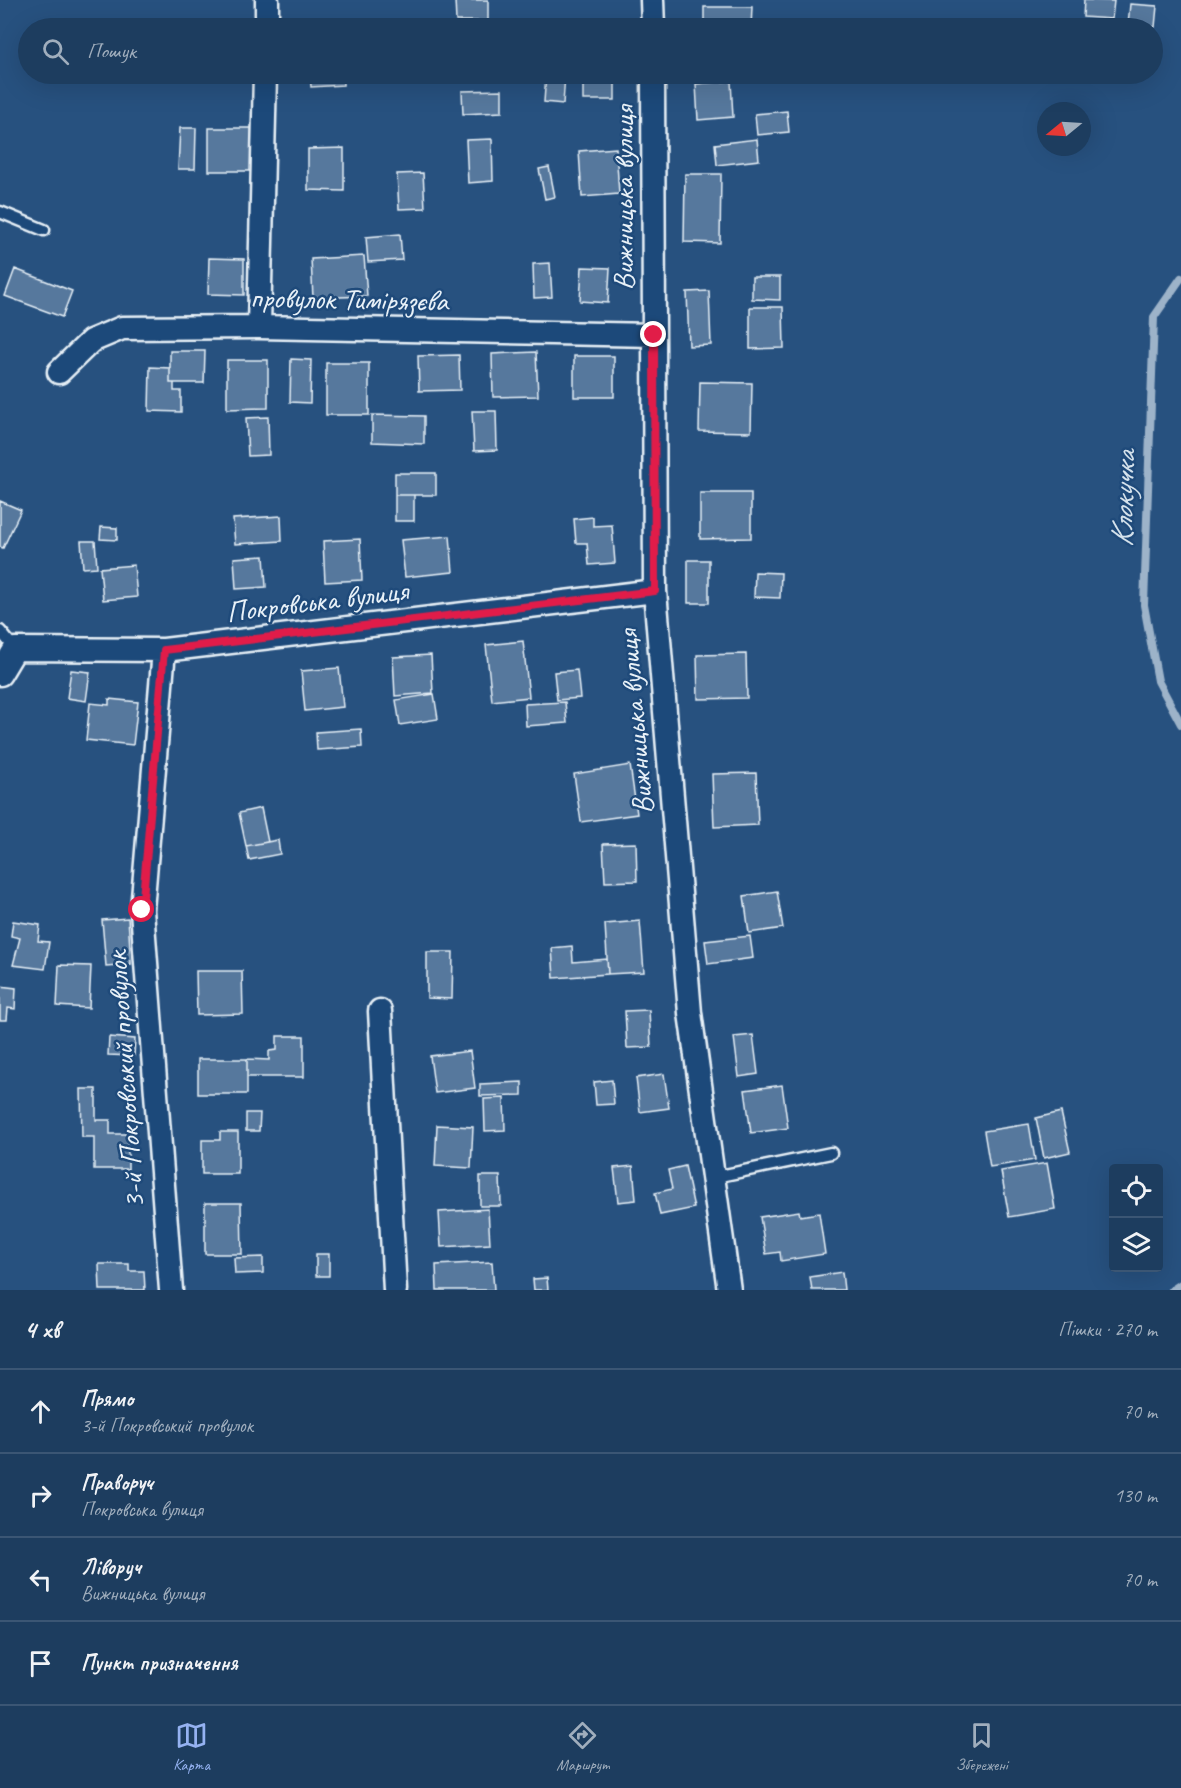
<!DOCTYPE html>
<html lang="uk">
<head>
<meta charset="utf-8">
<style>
	body { margin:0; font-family:Caveat,sans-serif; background:#254465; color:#f1f3f6 }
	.controls { position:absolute; right:18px; bottom:18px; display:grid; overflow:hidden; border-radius:6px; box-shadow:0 6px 24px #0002 }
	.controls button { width:54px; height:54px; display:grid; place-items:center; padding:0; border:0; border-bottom:2px solid #3b5674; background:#1d3d5f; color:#f1f3f6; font:30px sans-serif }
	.compass { position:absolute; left:1037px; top:102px; width:54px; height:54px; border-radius:50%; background:#1d3d5f; box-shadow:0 6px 24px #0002; rotate:252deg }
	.stop { position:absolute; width:18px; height:18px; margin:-14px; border:4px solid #e11d48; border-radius:50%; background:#fff }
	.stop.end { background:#e11d48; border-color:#fff; box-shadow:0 2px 6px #0008 }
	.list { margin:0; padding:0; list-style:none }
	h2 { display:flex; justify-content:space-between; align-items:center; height:78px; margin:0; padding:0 24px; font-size:26px }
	h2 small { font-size:20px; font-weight:400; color:#a0aebd }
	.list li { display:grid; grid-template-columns:39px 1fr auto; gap:18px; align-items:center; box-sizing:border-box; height:84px; padding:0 24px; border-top:2px solid #3b5674 }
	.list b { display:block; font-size:22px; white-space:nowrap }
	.list p { margin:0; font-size:20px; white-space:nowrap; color:#a0aebd }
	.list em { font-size:20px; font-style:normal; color:#a0aebd }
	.icon { flex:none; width:33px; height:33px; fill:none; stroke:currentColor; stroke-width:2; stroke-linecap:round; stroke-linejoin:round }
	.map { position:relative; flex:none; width:1181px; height:1290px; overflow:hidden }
	.search { position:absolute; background:#1d3d5f; box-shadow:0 6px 24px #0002; left:18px; right:18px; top:18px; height:66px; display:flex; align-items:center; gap:15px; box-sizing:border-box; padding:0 21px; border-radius:33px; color:#a0aebd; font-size:22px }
	.sheet { height:414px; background:#1d3d5f }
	nav { display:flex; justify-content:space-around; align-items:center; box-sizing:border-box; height:84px; border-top:2px solid #3b5674; background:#1d3d5f; font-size:16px; color:#a0aebd }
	nav a { display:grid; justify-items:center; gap:3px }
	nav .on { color:#95b2f1 }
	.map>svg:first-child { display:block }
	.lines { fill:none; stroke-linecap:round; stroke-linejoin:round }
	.stream { stroke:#9db3c9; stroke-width:8 }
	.building { fill:#57789d; stroke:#e8f1f8; stroke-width:1.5 }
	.service-casing { stroke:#e8f1f8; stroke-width:15 }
	.minor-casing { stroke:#e8f1f8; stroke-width:27 }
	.service { stroke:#1f4a7a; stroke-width:10 }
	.minor { stroke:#1f4a7a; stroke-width:22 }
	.route { stroke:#e11d48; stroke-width:8 }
	.labels { text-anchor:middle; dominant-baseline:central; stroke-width:5; stroke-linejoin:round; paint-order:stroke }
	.street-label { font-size:30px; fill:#e8f1f8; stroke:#1f4a7a }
	.water-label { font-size:32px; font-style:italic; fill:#d5e2ec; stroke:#1f4a7a }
</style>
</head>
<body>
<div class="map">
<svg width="1181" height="1290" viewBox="0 0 1181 1290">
	<rect width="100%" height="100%" fill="#27517f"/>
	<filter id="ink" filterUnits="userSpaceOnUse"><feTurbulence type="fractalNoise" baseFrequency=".0167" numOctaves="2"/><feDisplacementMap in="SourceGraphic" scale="12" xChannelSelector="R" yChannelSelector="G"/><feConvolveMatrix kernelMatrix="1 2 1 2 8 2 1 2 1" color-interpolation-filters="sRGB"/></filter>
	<g filter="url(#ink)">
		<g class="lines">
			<!-- stream -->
			<path class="stream" d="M1181,278L1154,317L1144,605L1158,681L1181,724
				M1172,1290L1181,1284"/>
		</g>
		<!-- building -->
		<path class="building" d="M455,0H488V21H456Z
			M1084,0L1114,1L1112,19L1083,17Z
			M1130,4L1157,6L1155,27L1128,25Z
			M704,7H752L751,28H704Z
			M310,74H343V85L311,87Z
			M546,74H565L563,104L544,102Z
			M583,74H615V100H583Z
			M731,81L733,117L698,120L696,84Z
			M502,90V112L463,114L462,91Z
			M787,111L789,132L757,135L755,114Z
			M180,128H196L195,169H178Z
			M209,128H253V171H209Z
			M492,139L493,181L468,183L466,140Z
			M757,139L759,160L717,165L715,144Z
			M344,148V191L308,190V149Z
			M616,148L619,194L582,197L579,151Z
			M549,167L555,197L545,199L539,169Z
			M423,173L425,208L399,209L397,174Z
			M685,174H721L720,243L684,242Z
			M400,234L402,260L368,262L366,237Z
			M364,256L367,296L313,298L311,259Z
			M209,258L244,259V295L208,294Z
			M550,263L552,297L534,298L533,264Z
			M582,267L610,268L608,303L580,301Z
			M15,269L72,291L62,317L5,296Z
			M752,277H780V300L752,299Z
			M709,291L711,345L689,346L687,292Z
			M750,307H783L784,348L750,349Z
			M170,351H205L204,383H170Z
			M536,352L538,396L493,397L492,354Z
			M459,355L460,390L419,391L418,356Z
			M574,356H614V397H574Z
			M291,359L311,360L310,403L290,402Z
			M227,360H268V408L227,409Z
			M326,363H369V415H326Z
			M150,367L170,368V383H174V391H181V412L149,411Z
			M700,382L752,383L751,432L699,431Z
			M472,411H496L497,450L474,451Z
			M372,415L424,416V444L372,442Z
			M268,417L269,455L248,456L246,418Z
			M395,473H436V495H395Z
			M700,493H751V538L700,539Z
			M395,495H414V521H395Z
			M0,501L21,510L3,548L0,547Z
			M281,516L282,541L235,544L233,519Z
			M593,517V526L612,525L615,563L589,565L587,543H576L574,519Z
			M101,527L117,528V540L100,539Z
			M450,536L453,572L405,577L401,540Z
			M360,539L362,580L325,582L323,541Z
			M81,541H95L97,567L83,568Z
			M264,556L266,587L236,589L234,558Z
			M688,560H709V603H688Z
			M134,565L137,597L103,600L100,568Z
			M755,572L781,573L780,598L754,597Z
			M523,641L529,697L492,701L486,645Z
			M746,654L747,698L698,699L697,655Z
			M431,655L433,693L395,696L393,657Z
			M339,668L343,707L305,711L301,671Z
			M71,670L90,672L86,701L67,698Z
			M577,670L580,698L557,700L554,672Z
			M434,694L438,719L400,725L396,700Z
			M109,699L138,702L133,745L86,740L90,703L109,705Z
			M565,702L567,723L526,726L525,704Z
			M361,729L362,747L317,750L316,732Z
			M630,765L637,814L581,822L574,774Z
			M756,773L758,825L714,827L712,774Z
			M261,808L268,842L246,846L239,813Z
			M278,840L280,854L249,860L246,846Z
			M636,843L637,881L605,882L603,844Z
			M777,891L783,928L749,933L744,896Z
			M128,918L131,964L106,966L102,920Z
			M13,921L40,925L38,941L49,942L45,969L13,965L20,938L11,936Z
			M640,921L644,972L608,974L605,924Z
			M750,936L753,958L708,964L705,941Z
			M572,946L573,962L607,959L608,974L554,978L552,948Z
			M427,952H453L452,999L427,998Z
			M59,965L91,966L89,1008L57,1006Z
			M196,971H242L243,1014L197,1015Z
			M0,986L16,988L15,1009L8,1008L7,1020H0Z
			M649,1010L651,1047L627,1048L625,1011Z
			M753,1035L758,1074L739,1077L734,1037Z
			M277,1036H304V1077H247V1059L269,1060V1051L277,1050Z
			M109,1037L135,1039L134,1056L108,1055Z
			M470,1051L475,1088L435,1093L430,1056Z
			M198,1059H247V1094H198Z
			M664,1074L669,1108L640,1112L636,1078Z
			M612,1080L614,1104L596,1105L594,1082Z
			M522,1082V1095L480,1096V1084Z
			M782,1085L788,1128L751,1133L745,1090Z
			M81,1089H96V1120H110V1134H128V1169H94V1137H82Z
			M504,1098L505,1130L485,1131L484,1099Z
			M1061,1112L1070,1152L1044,1158L1036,1118Z
			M246,1113H260L259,1131H246Z
			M1029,1124L1035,1160L990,1167L984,1131Z
			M437,1125L473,1127L471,1168L435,1166Z
			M220,1132H238V1174H202V1140H220Z
			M1047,1163L1055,1209L1009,1217L1001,1171Z
			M633,1166L636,1200L618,1202L614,1168Z
			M685,1166L694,1208L660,1215L655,1193L672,1189L668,1170Z
			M480,1176H500L501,1206H480Z
			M205,1203H241L242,1254H205Z
			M488,1209L490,1244L441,1247L439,1212Z
			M799,1211L800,1216L819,1213L825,1254L781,1261L780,1252L766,1254L760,1217Z
			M316,1254H329V1276H316Z
			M263,1257V1273L235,1274L234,1258Z
			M492,1262L494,1290H437L436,1265Z
			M99,1264H129V1271H144L145,1290H100Z
			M842,1272L844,1290H812L810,1277Z
			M547,1278L548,1290H534L533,1279Z"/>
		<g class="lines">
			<!-- service casing -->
			<g class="service-casing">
				<path id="service" d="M0,212L44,230
					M0,631L15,649
					M715,1177L831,1153"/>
			</g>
			<!-- minor casing -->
			<g class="minor-casing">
				<path id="minor" d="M652,0L653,28
					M267,28V0
					M653,74L655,591L690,1013L729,1290
					M259,327L265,74
					M59,372L91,341L122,328L259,327L654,335
					M164,650L142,910L171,1290
					M0,674L15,649L164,650L655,591
					M380,1011L395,1290"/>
			</g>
			<!-- service -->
			<use href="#service" class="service"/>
			<!-- minor -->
			<use href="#minor" class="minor"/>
		</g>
	</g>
	<g class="lines" filter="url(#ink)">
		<!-- route -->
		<path class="route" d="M142,910L164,650L655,591L654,335"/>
	</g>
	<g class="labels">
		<!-- street labels -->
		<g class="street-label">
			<text transform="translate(623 198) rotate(-90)">Вижницька вулиця</text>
			<text transform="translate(349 299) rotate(1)">провулок Тимірязєва</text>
			<text transform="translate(317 601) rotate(-7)">Покровська вулиця</text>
			<text transform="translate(635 722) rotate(-95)">Вижницька вулиця</text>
			<text transform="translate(125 1080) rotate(-94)">3-й Покровський провулок</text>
		</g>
		<!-- water labels -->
		<g class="water-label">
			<text transform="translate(1123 499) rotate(-88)">Клокучка</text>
		</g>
	</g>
</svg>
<div class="controls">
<button><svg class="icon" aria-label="locate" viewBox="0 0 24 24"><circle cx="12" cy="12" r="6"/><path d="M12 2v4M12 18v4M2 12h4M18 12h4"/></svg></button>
<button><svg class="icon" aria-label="layers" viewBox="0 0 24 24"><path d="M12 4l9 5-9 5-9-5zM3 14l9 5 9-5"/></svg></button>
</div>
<svg class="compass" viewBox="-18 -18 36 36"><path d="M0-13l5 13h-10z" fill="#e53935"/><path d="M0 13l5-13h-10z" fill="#a0aebd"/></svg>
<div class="stop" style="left:142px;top:910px"></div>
<div class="stop end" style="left:654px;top:335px"></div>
<div class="search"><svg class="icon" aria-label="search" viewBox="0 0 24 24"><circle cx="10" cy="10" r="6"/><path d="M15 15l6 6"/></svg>Пошук</div>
</div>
<section class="sheet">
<h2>4 хв<small>Пішки · 270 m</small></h2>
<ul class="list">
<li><svg class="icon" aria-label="ahead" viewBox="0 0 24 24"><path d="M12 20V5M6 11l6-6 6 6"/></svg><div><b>Прямо</b><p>3-й Покровський провулок</p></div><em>70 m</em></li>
<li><svg class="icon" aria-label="right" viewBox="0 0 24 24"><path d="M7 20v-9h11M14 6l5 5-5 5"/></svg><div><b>Праворуч</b><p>Покровська вулиця</p></div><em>130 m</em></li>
<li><svg class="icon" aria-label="left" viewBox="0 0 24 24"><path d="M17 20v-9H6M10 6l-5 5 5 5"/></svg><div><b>Ліворуч</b><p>Вижницька вулиця</p></div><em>70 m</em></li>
<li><svg class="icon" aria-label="arrive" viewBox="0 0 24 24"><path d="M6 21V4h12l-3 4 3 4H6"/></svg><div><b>Пункт призначення</b></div></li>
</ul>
</section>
<nav>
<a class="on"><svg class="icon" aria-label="map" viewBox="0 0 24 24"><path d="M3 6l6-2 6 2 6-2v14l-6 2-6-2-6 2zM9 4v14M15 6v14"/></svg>Карта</a>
<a><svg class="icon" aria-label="directions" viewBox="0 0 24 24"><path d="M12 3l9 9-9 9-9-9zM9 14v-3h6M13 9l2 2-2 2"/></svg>Маршрут</a>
<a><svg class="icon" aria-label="saved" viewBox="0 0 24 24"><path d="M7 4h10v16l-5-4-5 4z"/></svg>Збережені</a>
</nav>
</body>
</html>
